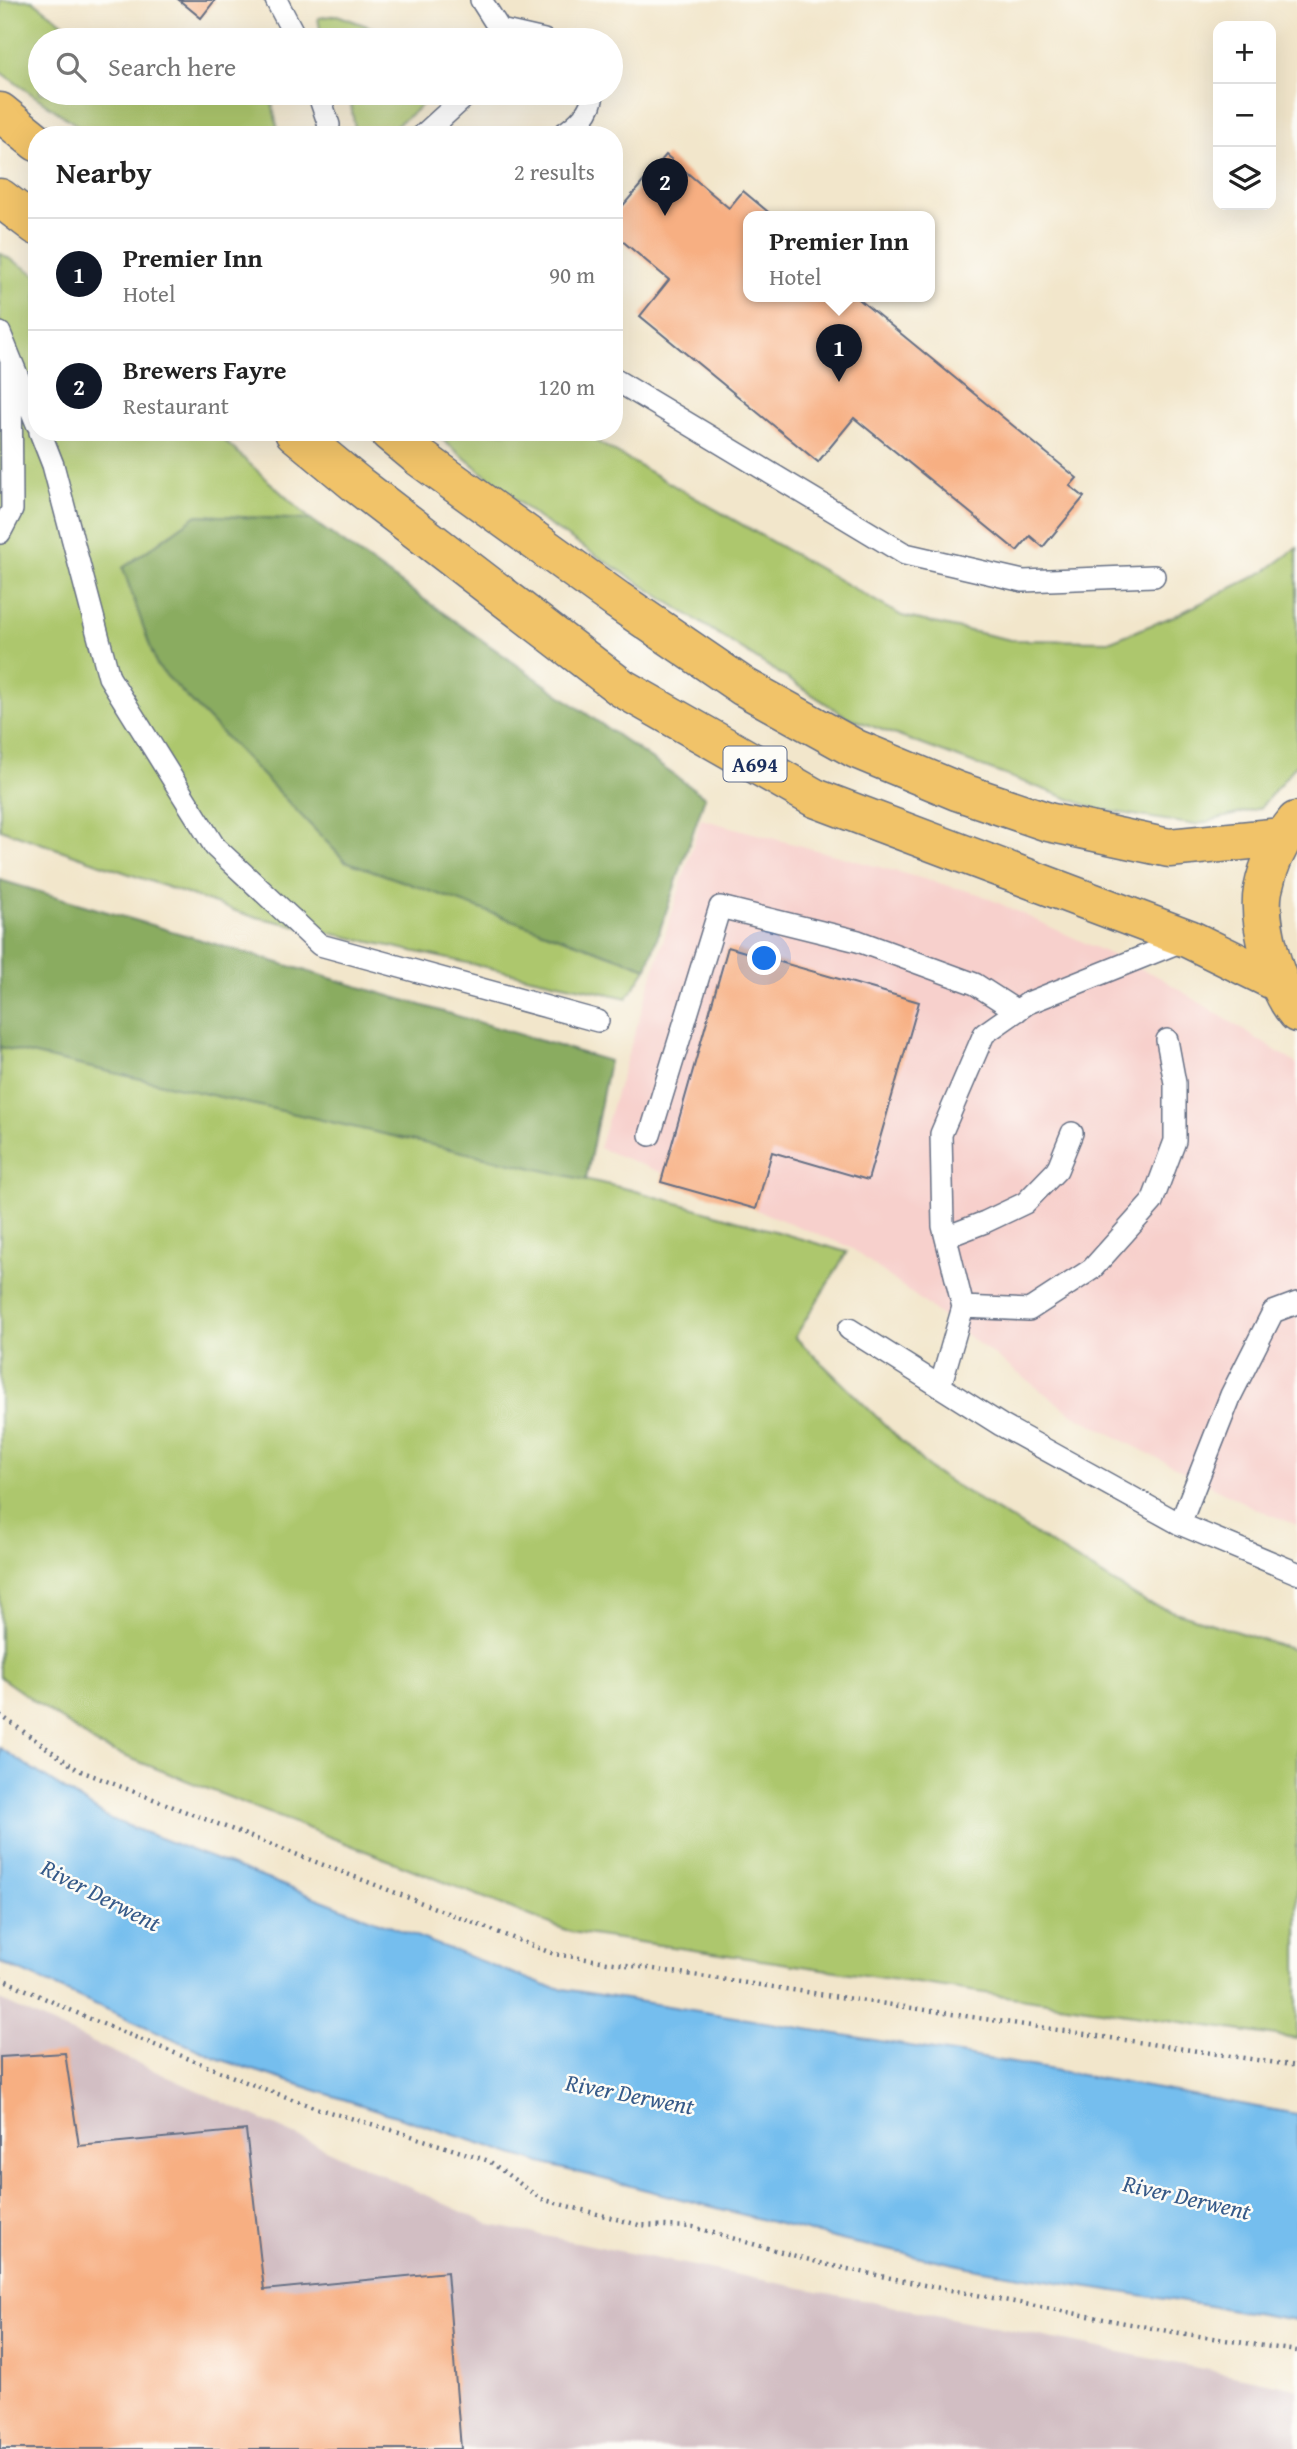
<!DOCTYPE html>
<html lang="en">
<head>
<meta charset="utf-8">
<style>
	body { margin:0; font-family:"Gentium Book Plus",serif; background:#f6f6f6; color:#222 }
	.controls { position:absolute; right:21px; top:21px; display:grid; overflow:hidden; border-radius:14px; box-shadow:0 7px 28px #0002 }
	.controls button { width:63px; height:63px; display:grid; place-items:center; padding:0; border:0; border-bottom:2px solid #e0e0e0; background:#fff; color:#222; font:35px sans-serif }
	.you { position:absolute; left:765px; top:959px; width:24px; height:24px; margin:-18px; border:5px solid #fff; border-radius:50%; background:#1a73e8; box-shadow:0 0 0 10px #1a73e833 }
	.badge { display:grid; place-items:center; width:46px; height:46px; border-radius:50%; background:#111827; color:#fff; font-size:23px; font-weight:700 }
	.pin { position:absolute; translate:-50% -58px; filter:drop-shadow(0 2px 4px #0008) }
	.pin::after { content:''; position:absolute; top:37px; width:24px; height:21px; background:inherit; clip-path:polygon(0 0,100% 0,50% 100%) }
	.popup { position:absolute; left:743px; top:211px; width:192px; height:91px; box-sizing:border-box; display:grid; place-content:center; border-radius:14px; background:#fff; filter:drop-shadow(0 2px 5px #0005); font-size:23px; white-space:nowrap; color:#767676 }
	.popup b { font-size:26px; color:#222 }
	.popup::after { content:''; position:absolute; left:50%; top:100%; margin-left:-14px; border:14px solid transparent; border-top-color:#fff }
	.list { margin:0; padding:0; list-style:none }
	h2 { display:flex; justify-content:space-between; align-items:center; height:91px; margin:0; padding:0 28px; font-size:30px }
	h2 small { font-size:23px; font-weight:400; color:#767676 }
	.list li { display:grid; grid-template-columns:46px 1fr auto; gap:21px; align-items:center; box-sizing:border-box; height:112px; padding:0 28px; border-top:2px solid #e0e0e0 }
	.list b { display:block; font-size:26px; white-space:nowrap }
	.list p { margin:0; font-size:23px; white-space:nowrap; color:#767676 }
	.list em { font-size:23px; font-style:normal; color:#767676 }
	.icon { flex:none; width:38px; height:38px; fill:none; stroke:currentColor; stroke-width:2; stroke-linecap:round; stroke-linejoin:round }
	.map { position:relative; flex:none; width:1297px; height:2449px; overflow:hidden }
	.search { position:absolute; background:#fff; box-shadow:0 7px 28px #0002; left:28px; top:28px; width:595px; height:77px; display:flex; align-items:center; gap:18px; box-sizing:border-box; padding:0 24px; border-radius:38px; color:#767676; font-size:26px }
	.panel { position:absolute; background:#fff; box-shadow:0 7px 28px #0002; left:28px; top:126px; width:595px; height:315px; border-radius:28px }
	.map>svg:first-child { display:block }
	.built { fill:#f7d0cc }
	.industrial { fill:#d2bec3 }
	.green { fill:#adc76d; stroke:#647b66; stroke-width:2 }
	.forest { fill:#8aac60; stroke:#526e5f; stroke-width:2 }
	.water { fill:#75beee; stroke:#4876a6; stroke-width:2 }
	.building { fill:#f7af82 }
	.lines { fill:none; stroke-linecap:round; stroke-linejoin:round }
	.lane-casing { stroke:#666f84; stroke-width:24 }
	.primary-casing { stroke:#666f84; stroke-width:41 }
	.path { stroke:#666f84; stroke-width:4.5; stroke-dasharray:2 5; stroke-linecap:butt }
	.lane { stroke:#fff; stroke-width:21 }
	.primary { stroke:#f1c369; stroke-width:38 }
	.labels { text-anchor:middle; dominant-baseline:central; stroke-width:5; stroke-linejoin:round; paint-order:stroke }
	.shield { fill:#fdfcf7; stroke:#5f6c8c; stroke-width:2 }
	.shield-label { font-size:21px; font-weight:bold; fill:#1b2f5e }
	.water-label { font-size:24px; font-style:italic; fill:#365a89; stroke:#fdfcf7 }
</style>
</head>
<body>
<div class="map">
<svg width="1297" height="2449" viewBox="0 0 1297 2449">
	<rect width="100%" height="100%" fill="#fdfcf7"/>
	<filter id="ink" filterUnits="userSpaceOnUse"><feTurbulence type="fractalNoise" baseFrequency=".0143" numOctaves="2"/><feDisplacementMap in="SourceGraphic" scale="14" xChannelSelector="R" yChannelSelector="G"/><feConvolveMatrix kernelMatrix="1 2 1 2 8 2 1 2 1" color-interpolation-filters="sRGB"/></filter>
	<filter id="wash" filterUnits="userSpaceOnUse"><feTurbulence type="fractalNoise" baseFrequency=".00686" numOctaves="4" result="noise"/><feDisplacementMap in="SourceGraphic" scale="28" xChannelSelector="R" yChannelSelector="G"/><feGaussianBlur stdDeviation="1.57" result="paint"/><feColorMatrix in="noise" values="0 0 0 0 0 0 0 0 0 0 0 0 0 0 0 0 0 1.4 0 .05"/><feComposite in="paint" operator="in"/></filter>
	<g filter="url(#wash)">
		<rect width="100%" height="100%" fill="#f2e6cb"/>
		<!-- built -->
		<path class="built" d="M701,819L979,894L1161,978L1297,1064V1525L1252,1507L1072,1414L850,1247L599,1148Z"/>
		<!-- industrial -->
		<path class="industrial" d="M0,2000L491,2225L1297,2388V2449H0Z"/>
		<!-- green -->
		<path class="green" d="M0,0H32L86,40H40V93H267L271,98L279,135H91L0,72Z
			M337,15L405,40H322L318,18Z
			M349,93H436L409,116L381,135H356Z
			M0,253L37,275V432H215L311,520L197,515L123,568L157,666L345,861L647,968L627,998L247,915L0,829Z
			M433,432H580L902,616L1011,640L1111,641L1179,614L1264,572L1297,548V764L1260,808L1195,825L1097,809L847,717L538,518Z
			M0,1047L632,1190L847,1252L795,1337L932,1471L1147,1603L1297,1651V2039L571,1932L99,1746L0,1677Z"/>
		<!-- forest -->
		<path class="forest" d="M197,515L311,520L705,797L647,968L345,861L157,666L123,568Z
			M0,880L609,1061L586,1180L0,1047Z"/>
		<!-- water -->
		<path class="water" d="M0,1748L110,1819L546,1986L1031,2066L1297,2114V2320L983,2270L845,2241L541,2163L219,2059L0,1962Z"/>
		<g id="blocks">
			<!-- building -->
			<path class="building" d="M179,0H215L201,18Z
				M666,155L729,208L743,191L773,216H748V296H855L1077,478L1070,486L1084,497L1043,547L1030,536L1017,551L854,418L818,462L640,316L669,280L614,234V216Z
				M728,947L919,1002L868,1180L772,1152L756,1209L661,1182Z
				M65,2053L79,2146L246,2130L264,2290L447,2272L461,2449H0V2057Z"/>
		</g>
	</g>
	<g filter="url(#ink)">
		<use href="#blocks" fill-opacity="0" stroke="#666f84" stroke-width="2"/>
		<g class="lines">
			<!-- lane casing -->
			<g class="lane-casing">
				<path id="lane" d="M276,0L297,40
					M481,0L500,30L495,40
					M500,30L544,40
					M318,93L329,125L326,135
					M423,135L469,93
					M562,135C578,124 592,112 593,93
					M0,333L37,424
					M614,379L905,554L1023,581L1154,576
					M40,432L53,465L109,677L215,847L320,945L598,1021
					M0,533L12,510L11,360
					M650,1135L720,907L858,941L975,984L1017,1011
					M946,1237L985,1222L1025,1203L1057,1170L1072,1133
					M963,1307L1029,1310L1092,1269L1152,1202L1175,1141V1083L1167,1040
					M849,1329L1001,1425L1180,1524L1297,1573
					M940,1387L963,1307L943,1226L941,1134L984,1034L1028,1003L1187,939
					M1180,1524L1231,1395L1273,1312L1297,1303"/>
			</g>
			<!-- primary casing -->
			<g class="primary-casing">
				<path id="primary" d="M0,112L37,142
					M0,198L37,226
					M294,432L358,485L622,688L815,798L1189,939L1279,983
					M389,432L419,457L617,600L744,687L856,749L957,791L1048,822L1169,848L1282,837
					M1296,821C1280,840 1268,865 1263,890C1257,921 1276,989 1297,1013"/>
			</g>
			<!-- path -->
			<path class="path" d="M0,1715L78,1770L554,1954L1297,2066
				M0,1978L88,2018L251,2084L319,2109L399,2132L489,2161L541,2199L639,2225L693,2227L824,2264L924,2285L1173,2332L1297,2351"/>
			<!-- lane -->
			<use href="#lane" class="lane"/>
			<!-- primary -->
			<use href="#primary" class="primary"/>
		</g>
	</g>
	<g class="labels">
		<!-- shield labels -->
		<rect class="shield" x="723.5" y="746.5" width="63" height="35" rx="5"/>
		<g class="shield-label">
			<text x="755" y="764">A694</text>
		</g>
		<!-- water labels -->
		<g class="water-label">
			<text transform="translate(101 1895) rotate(27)">River Derwent</text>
			<text transform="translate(630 2094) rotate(11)">River Derwent</text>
			<text transform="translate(1187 2197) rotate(13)">River Derwent</text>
		</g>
	</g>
</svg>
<div class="controls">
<button>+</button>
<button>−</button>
<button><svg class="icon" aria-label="layers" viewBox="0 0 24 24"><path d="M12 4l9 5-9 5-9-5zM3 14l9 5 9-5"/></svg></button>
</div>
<div class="you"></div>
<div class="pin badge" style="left:839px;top:382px">1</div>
<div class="popup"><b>Premier Inn</b>Hotel</div>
<div class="pin badge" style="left:665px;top:216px">2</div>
<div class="search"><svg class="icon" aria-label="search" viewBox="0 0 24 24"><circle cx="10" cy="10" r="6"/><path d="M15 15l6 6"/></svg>Search here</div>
<section class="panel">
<h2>Nearby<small>2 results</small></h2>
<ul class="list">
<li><span class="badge">1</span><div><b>Premier Inn</b><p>Hotel</p></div><em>90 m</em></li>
<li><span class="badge">2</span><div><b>Brewers Fayre</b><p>Restaurant</p></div><em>120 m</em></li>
</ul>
</section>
</div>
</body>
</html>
